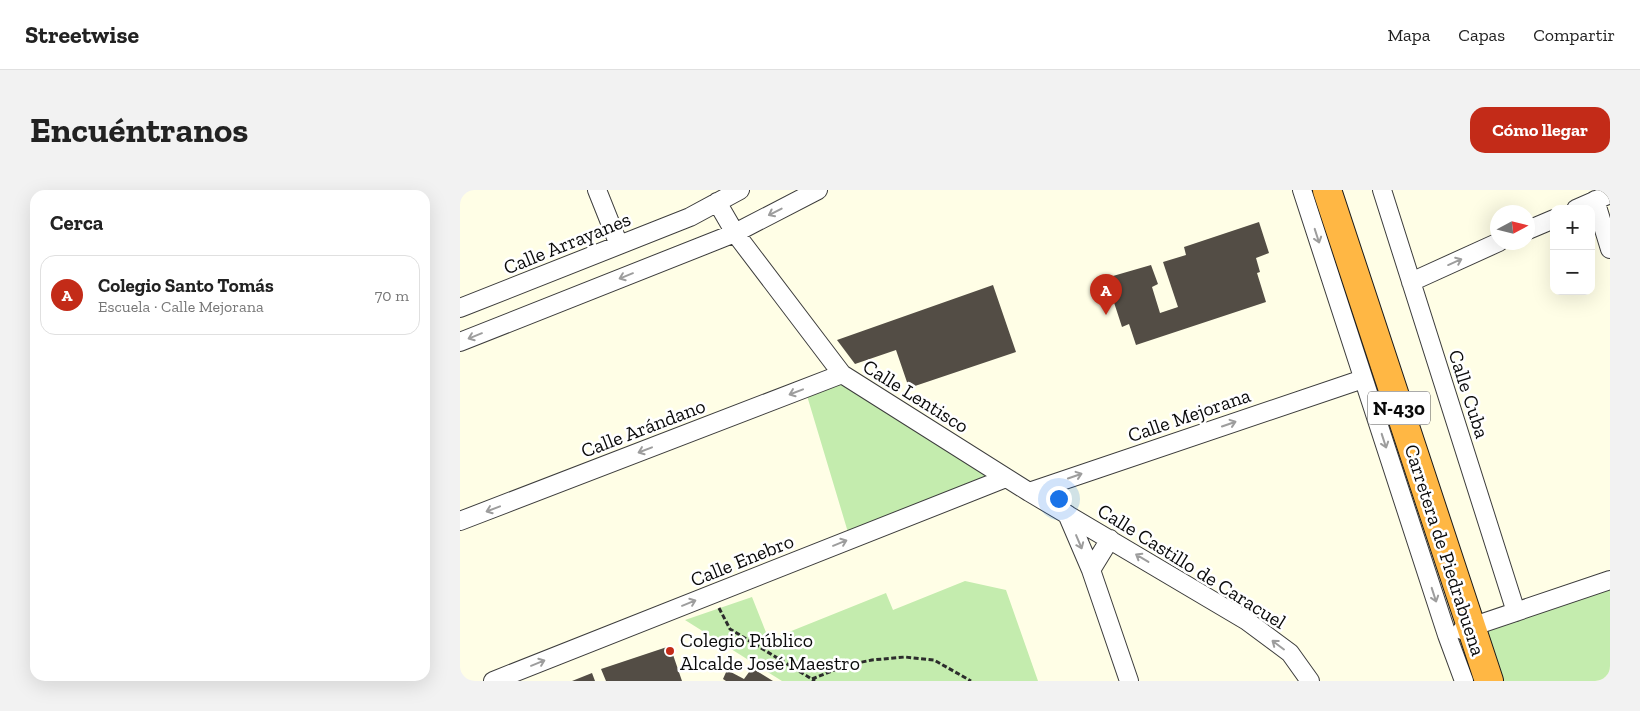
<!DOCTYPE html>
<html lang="es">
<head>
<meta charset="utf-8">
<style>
	body { margin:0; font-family:"Zilla Slab",serif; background:#f2f2f2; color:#222 }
	.controls { position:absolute; right:15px; top:15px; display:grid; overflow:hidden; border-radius:10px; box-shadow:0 5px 20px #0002 }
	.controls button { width:45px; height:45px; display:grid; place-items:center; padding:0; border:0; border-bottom:1px solid #e0e0e0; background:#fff; color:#222; font:25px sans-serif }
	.compass { position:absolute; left:1030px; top:15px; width:45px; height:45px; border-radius:50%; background:#fff; box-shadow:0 5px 20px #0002; rotate:83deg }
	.you { position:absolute; left:598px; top:308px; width:18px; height:18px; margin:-12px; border:4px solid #fff; border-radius:50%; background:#1a73e8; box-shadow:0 0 0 8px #1a73e833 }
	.badge { display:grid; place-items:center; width:32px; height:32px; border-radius:50%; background:#c32b18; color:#fff; font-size:16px; font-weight:700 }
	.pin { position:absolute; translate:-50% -41px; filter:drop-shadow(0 1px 2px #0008) }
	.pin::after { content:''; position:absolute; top:26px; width:18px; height:15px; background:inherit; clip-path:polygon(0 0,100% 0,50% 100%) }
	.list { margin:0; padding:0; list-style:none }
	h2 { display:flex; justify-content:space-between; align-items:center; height:65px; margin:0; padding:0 20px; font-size:21px }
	h2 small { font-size:16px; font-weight:400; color:#767676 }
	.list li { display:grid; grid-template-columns:32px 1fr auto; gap:15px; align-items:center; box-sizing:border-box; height:80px; margin:0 10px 10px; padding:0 10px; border:1px solid #e0e0e0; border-radius:15px }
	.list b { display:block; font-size:19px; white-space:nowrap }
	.list p { margin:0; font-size:16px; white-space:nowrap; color:#767676 }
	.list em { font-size:16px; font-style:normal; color:#767676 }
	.map { position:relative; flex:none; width:1150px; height:491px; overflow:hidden; border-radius:15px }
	header { display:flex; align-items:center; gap:30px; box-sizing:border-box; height:70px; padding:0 25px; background:#fff; border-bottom:1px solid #e0e0e0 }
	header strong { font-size:24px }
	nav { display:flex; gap:28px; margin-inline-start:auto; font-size:18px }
	.intro { display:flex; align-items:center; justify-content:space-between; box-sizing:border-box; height:120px; padding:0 30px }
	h1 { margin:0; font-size:35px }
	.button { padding:12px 22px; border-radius:15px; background:#c32b18; color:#fff; font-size:18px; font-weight:700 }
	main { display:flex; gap:30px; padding:0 30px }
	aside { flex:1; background:#fff; border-radius:15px; box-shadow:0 5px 20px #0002 }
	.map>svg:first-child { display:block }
	.green { fill:#c4ecae }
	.building { fill:#534d45 }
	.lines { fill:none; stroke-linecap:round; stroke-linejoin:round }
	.street-casing { stroke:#3d3d3d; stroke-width:20 }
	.highway-casing { stroke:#1b1b1b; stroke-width:30 }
	.path { stroke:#2c2c2c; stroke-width:3; stroke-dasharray:5 2.5; stroke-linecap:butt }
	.street { stroke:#fff; stroke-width:18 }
	.highway { stroke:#ffb744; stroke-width:28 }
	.oneway { stroke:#9d9d9d }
	.poi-dot { fill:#c32b18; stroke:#fff; stroke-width:2 }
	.labels { text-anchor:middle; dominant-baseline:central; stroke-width:5; stroke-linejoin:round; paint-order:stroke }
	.shield { fill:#fff; stroke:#545454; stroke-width:1 }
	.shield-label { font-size:19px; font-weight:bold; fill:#0a0a0a }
	.street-label { font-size:20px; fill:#0a0a0a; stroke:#fff }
	.poi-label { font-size:20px; fill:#0a0a0a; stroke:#fff; text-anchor:start }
</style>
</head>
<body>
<header>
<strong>Streetwise</strong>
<nav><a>Mapa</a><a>Capas</a><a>Compartir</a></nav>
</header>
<div class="intro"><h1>Encuéntranos</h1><a class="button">Cómo llegar</a></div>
<main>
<aside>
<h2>Cerca<small></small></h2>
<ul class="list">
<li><span class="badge">A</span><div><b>Colegio Santo Tomás</b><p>Escuela · Calle Mejorana</p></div><em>70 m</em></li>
</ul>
</aside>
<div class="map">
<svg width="1150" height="491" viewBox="0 0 1150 491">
	<rect width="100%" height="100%" fill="#fffee6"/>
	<!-- green -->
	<path class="green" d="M382,184L546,288L390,349L345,199Z
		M1150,390V491H1031L1010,437Z
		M505,391L546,400L578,491H322L225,430L292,407L309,450L426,403L433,420Z"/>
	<!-- building -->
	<path class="building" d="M799,32L809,63L796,68L800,82L797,83L806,112L676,155L669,134L662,137L646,88L691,75L698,94L692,97L700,123L718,117L703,72L726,65L724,57Z
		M533,95L556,162L449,198L436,160L395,174L377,150Z
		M210,456L222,491H146L141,479Z
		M292,478L313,491H266L263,489L267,480L284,489Z
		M132,483L135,491H112Z"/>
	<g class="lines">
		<!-- street casing -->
		<g class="street-casing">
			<path id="street" d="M137,0L159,55
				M842,0L987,445L1004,491
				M922,0L1056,422
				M1135,10L1150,59
				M257,12L275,43L382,184L569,302L787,431L830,463L850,491
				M1116,19L1150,4
				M1068,40L1094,29
				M951,92L1039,52
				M0,118L230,27L280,0
				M0,152L275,43L358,0
				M569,302L903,189
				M607,324L631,380L669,491
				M0,331L382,184
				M631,380L650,349
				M1002,440L1150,390
				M33,491L546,288"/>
		</g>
		<!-- highway casing -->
		<g class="highway-casing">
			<path id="highway" d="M867,0L1029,491"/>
		</g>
		<!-- path -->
		<path class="path" d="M259,418L270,439L355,491
			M352,489L387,475L412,470L445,467L474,470L511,491"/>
		<!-- street -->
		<use href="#street" class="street"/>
		<!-- highway -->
		<use href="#highway" class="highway"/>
	</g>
	<!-- one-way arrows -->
	<defs><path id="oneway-shaft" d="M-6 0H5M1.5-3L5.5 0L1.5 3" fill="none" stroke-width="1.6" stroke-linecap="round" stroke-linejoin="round" transform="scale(1.25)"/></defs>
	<g class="oneway">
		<use href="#oneway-shaft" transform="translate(315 22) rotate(153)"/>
		<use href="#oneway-shaft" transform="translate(857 46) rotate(72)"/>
		<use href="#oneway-shaft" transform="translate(995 72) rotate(-24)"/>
		<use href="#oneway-shaft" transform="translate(166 86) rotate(158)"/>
		<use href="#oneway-shaft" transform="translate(15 146) rotate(158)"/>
		<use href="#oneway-shaft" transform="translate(336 202) rotate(159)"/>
		<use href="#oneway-shaft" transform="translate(769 234) rotate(-19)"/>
		<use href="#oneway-shaft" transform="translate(924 251) rotate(72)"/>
		<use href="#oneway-shaft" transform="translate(185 260) rotate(159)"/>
		<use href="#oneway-shaft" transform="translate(615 286) rotate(-19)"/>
		<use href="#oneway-shaft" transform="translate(33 319) rotate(159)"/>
		<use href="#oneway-shaft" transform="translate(619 352) rotate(67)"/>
		<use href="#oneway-shaft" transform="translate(380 353) rotate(-22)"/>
		<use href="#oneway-shaft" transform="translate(682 368) rotate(-149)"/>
		<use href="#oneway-shaft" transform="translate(974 405) rotate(72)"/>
		<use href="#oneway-shaft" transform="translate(229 413) rotate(-22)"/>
		<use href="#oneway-shaft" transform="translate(818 455) rotate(-143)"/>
		<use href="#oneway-shaft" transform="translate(78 473) rotate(-22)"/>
	</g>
	<!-- markers -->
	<circle class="poi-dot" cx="210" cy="461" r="5"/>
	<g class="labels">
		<!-- shield labels -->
		<rect class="shield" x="908" y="201.5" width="62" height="33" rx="4"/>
		<g class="shield-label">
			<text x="939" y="218">N-430</text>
		</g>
		<!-- street labels -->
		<g class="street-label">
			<text transform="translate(107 53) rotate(-22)">Calle Arrayanes</text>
			<text transform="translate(1009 204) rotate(72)">Calle Cuba</text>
			<text transform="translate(456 206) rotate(32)">Calle Lentisco</text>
			<text transform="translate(729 225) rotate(-19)">Calle Mejorana</text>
			<text transform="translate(183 238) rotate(-21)">Calle Arándano</text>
			<text transform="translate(985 360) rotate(72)">Carretera de Piedrabuena</text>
			<text transform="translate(282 370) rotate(-22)">Calle Enebro</text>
			<text transform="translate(732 376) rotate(32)">Calle Castillo de Caracuel</text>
		</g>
		<!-- poi labels -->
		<g class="poi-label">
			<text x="220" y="450">Colegio Público<tspan x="220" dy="23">Alcalde José Maestro</tspan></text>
		</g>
	</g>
</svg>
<div class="controls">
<button>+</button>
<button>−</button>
</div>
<svg class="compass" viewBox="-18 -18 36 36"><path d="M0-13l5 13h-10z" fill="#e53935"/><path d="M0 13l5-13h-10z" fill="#767676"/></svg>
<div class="you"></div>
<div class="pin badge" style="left:646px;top:125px">A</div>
</div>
</main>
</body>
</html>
